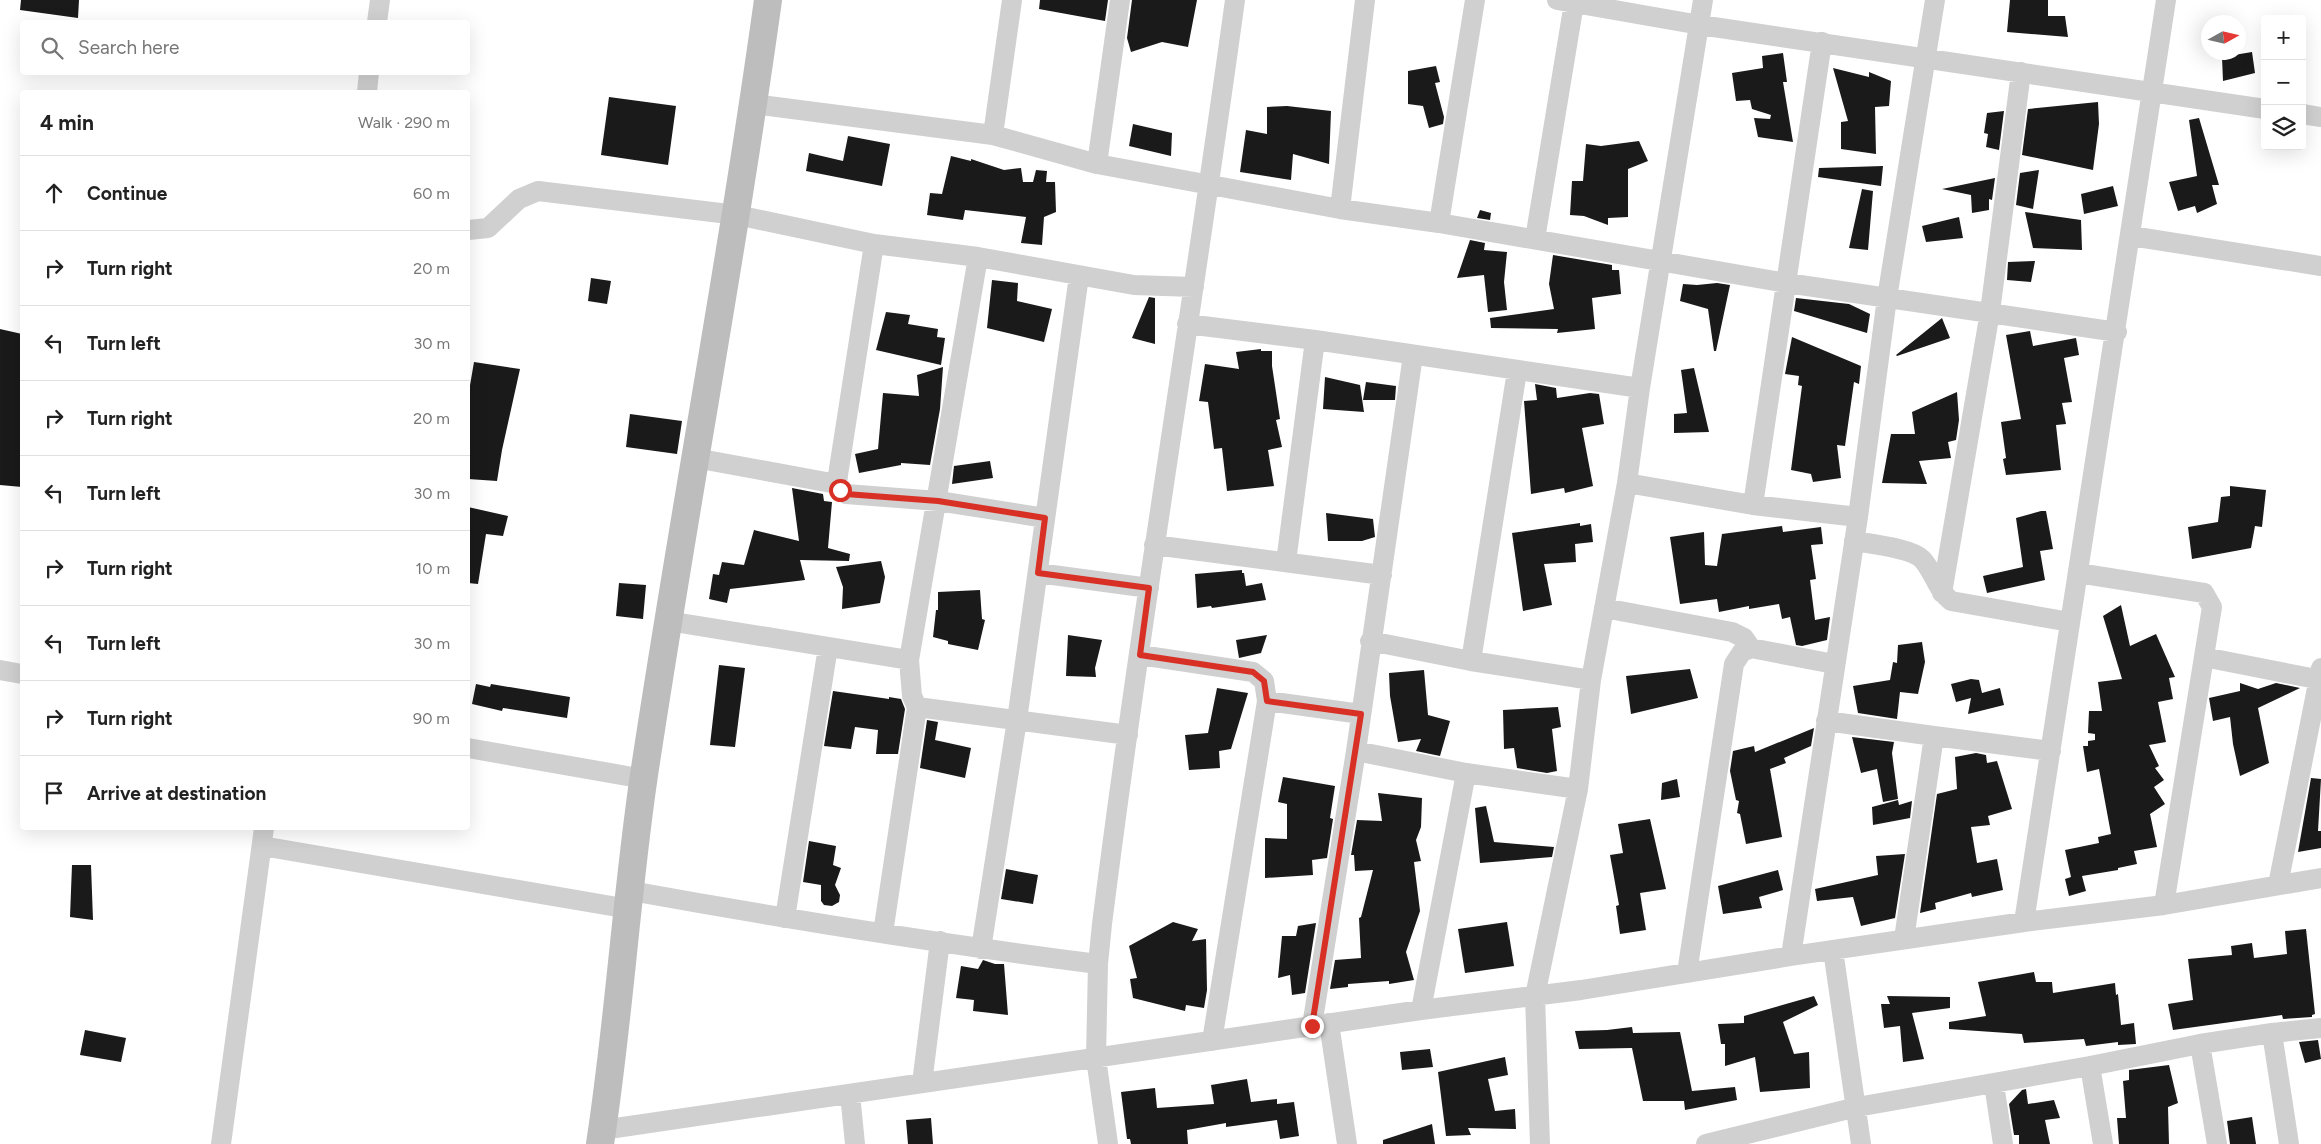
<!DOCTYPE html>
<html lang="en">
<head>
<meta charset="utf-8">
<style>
	body { margin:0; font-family:Figtree,sans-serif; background:#f6f6f6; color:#222 }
	.controls { position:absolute; right:15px; top:15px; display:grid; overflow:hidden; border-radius:5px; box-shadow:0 5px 20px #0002 }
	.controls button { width:45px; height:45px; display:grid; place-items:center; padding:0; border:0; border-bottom:1px solid #e0e0e0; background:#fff; color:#222; font:25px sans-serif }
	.compass { position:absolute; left:2201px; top:15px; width:45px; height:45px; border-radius:50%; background:#fff; box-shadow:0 5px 20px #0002; rotate:82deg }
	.stop { position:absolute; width:15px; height:15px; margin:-11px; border:4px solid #d93025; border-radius:50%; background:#fff }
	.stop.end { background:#d93025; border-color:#fff; box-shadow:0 1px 5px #0008 }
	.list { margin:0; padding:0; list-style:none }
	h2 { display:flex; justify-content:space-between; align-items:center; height:65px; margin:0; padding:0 20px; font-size:21px }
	h2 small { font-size:16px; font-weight:400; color:#767676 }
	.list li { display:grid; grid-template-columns:32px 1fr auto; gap:15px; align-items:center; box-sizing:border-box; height:75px; padding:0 20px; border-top:1px solid #e0e0e0 }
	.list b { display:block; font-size:19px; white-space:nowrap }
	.list em { font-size:16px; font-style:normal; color:#767676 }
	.icon { flex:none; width:28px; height:28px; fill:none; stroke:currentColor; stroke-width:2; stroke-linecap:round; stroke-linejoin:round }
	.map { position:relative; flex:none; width:2321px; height:1144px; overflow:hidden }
	.search { position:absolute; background:#fff; box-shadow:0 5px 20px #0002; left:20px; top:20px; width:450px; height:55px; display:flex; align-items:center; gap:12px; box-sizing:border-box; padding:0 18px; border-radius:5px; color:#767676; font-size:19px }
	.panel { position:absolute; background:#fff; box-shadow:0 5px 20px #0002; left:20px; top:90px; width:450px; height:740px; border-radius:5px }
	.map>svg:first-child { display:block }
	.building { fill:#1a1a1a }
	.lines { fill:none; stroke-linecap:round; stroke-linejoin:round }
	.street { stroke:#d0d0d0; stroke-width:20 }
	.secondary { stroke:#bdbdbd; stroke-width:28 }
	.route { stroke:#d93025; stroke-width:6 }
</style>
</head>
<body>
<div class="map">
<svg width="2321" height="1144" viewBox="0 0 2321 1144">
	<rect width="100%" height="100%" fill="#fff"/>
	<!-- building -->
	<path class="building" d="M21,0H79L78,18L20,10Z
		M1040,0H1108L1105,21L1039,9Z
		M1132,0H1197L1188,47L1162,42L1131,52L1127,38Z
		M2010,0H2048V16H2065L2068,37L2007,32Z
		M2252,52L2255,73L2223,81L2222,57Z
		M1783,53L1787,82H1783L1793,142L1758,137L1754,118L1770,119L1771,115L1752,109L1750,100L1736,101L1732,73L1763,68L1762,56Z
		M1436,66L1440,82L1435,83L1444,117L1443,124L1429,128L1423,106L1408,104V71Z
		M1833,68L1869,77V72L1891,81L1889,106L1875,107L1876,154L1841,149V122L1848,121Z
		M609,97L676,106L668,165L601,155Z
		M2098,102L2099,124L2093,170L2022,155L2028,109Z
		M1287,106L1331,111L1329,164L1293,154L1291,180L1240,172L1246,130L1267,134V107Z
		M2004,111L1999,150L1986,147L1988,134L1984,133L1987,113Z
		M2199,118L2219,185H2212L2217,204L2197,213L2195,206L2178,211L2169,182L2197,176L2189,120Z
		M1133,124L1172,133L1171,156L1129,146Z
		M848,136L890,144L882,186L806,171L809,153L843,161Z
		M1639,141L1648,161L1628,169V217L1608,218V225L1584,216L1570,215L1572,181H1583L1586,144L1601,146Z
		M951,156L971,161V159L1004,170L1021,168L1023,182H1033L1036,170L1047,171L1046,182H1055L1056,212L1044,217L1042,245L1021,243L1026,217L965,210L963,220L927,215L930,193L942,194Z
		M1883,166L1881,186L1818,177L1819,168Z
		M2039,170L2033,209L2016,205L2020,173Z
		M1995,178L1992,200L1989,199V210L1972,213L1971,195L1942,189Z
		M2113,186L2118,206L2084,214L2081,194Z
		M1862,189L1873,191L1868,250L1849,248Z
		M1480,210L1491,213L1490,220L1477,218Z
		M2025,212L2081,220L2082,250L2033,248Z
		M1959,217L1963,238L1926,242L1922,226Z
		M1470,240L1485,243L1484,250L1507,252L1504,282L1507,310L1488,312L1484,275L1457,278Z
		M1553,255L1612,265V270H1619L1621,294L1592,298L1595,329L1557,333L1558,329L1491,328L1490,318L1554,309L1549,284Z
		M2035,261L2031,282L2007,280L2008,262Z
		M591,278L611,281L607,304L588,301Z
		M992,280L1018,283L1017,301L1052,309L1044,342L987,328Z
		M1717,283L1730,285L1716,351H1714L1708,309L1680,301L1683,284L1697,285Z
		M1149,297L1155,298V344L1132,338Z
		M1796,298L1849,304L1870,314L1867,333L1794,311Z
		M886,312L910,315L908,324L938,329L937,337L945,338L941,365L876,350Z
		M1942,318L1950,338L1897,356L1896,355Z
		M0,329L22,334V487L0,485Z
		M2030,331L2033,346L2076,338L2079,355L2064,358L2072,402L2062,403L2066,424L2056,425L2061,470L2006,475L2003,459L2006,458L2001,422L2021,419L2006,335Z
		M1792,337L1861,366L1859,384L1854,382L1845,446L1837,445L1841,478L1813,482L1811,474L1791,470L1802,386L1798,385L1799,376L1785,374Z
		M1261,349V351H1272V366L1280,419L1276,420L1282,447L1268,450L1274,486L1227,491L1222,448L1214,449L1208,402L1199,401L1205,364L1239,369L1236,352Z
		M474,362L520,369L502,450L497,481L468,479V397Z
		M943,367L940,409L930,465L901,463V465L859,473L855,454L878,449L883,393L919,396L917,375Z
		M1694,368L1709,432L1674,433V414L1687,413L1681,370Z
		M1325,377L1360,385L1364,412L1323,409Z
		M1366,382L1396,386L1395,400H1363Z
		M1535,384L1556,388L1557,398L1590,393L1599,394L1604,424L1582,428L1593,486L1565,493L1564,488L1531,494L1524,401L1537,400Z
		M1957,392L1959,420L1956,440L1948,442L1951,458L1919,461L1927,484L1882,483L1891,434H1915L1912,412Z
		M630,414L682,421L677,454L626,447Z
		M990,461L993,478L952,484L954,466Z
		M2230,486L2266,490L2262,527L2255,526L2251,548L2192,559L2188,527L2218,522L2221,497L2230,496Z
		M792,488L823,494L824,501L832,502L828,548L850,554L849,561L800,560L805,580L730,589L727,603L709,599L713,574L719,575L722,562L744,565L754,530L799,541Z
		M468,507L508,516L503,536L486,534L478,584L468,583Z
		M2041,511H2046L2053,549L2040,551L2045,580L1987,593L1983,576L2023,567L2016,518Z
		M1326,513L1373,519L1375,537L1362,541H1328Z
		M1580,523V526L1591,524L1593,542L1575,544L1576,562L1544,564L1552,605L1523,611L1512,533Z
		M1782,526L1783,532L1821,527L1823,544L1811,545L1816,579L1810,580L1815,620L1830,617L1827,640L1802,646L1796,645L1790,617L1782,619L1779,604L1749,609V606L1719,612L1717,599L1680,604L1670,537L1704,532L1705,565L1717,566L1722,534Z
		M881,561L885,577L880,603L842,609L843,587L836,567Z
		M1242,570V573H1244L1246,586L1262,583L1266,600L1212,608L1211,606L1197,608L1195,574Z
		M619,583L646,585L643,619L616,616Z
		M980,590L982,619L985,620L978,650L948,644V641L933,637L936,610H938V592Z
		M2121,605L2130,646L2156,634L2175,677L2169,678L2173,699L2158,702L2166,742L2149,745L2159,766L2155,768L2164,780L2154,787L2165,804L2150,814L2157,847L2134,851L2137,864L2118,868V870L2082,876L2086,891L2069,896L2065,879L2071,877L2065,850L2099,843L2098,837L2111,834L2099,769L2087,772L2083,746H2088V741L2095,740V734L2088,733L2089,711H2102L2098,682L2122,679L2103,616Z
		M1068,635L1102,640L1095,668L1096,677L1066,676Z
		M1267,635L1261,653L1239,658L1236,640Z
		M1922,642L1925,662L1918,694L1900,692L1897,719L1858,713L1853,686L1890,680L1893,662L1897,663L1898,645Z
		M719,665L745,668L735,747L710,745Z
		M1690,669L1698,698L1631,714L1626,676Z
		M1424,670L1428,715L1450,721L1440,756L1416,751L1421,739L1398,742L1390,696L1389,673Z
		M1971,679L1979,680L1982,693L2000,688L2004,705L1968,714L1971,698L1956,702L1951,684Z
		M2240,683L2258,689L2276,683L2300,688L2258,708L2269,763L2240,776L2233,744L2230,717L2213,721L2209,698L2240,691Z
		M476,684L490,687L491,684L570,697L567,718L503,708L502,711L472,704Z
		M1217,688L1248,693L1231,749L1219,751L1220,768L1189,770L1185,735L1208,733Z
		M833,691L889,699V697L901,699L905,709L898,754H876L878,730L855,727L851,749L824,746Z
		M1558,707L1561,727L1552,729L1557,771L1547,773L1517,768L1514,748L1504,749L1503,710Z
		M927,720L938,722L935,740L971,748L965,778L920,768Z
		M1814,728L1811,746L1784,758L1786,763L1770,769L1782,837L1746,844L1740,814L1737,813L1739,801L1736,800L1730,771L1733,751L1754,746L1755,752Z
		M1852,737L1894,742L1892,753L1898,799L1883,802L1877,769L1861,773Z
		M1976,753L1986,755L1987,763L1997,761L2012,809L1988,816L1990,825L1971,827L1977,863L1997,859L2003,890L1972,897L1971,893L1935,903L1936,909L1920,913L1937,794L1957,789L1955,757Z
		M1283,777L1335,786L1330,818L1333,819L1327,858L1312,860L1313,875L1265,878V838L1287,839V804L1278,802Z
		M2311,778L2321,779L2318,831H2321V848L2298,852Z
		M1677,779L1680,797L1661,800L1662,783Z
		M1378,793L1422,798L1421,827L1416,840L1421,861L1414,862L1420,911L1406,952L1414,980L1389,984V981L1348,984V987L1330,989L1335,960L1361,958L1359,918L1361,917L1373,870L1355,871L1354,855H1351L1357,820L1382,821Z
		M1898,800L1899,805L1912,801L1910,818L1873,825L1872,807Z
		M1486,806L1494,842L1554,847L1552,857L1480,863L1475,808Z
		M1650,819L1666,889L1640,893L1646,930L1620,934L1616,906L1619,905L1610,855L1623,853L1618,824Z
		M809,841L836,846L833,865L841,868L835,885L840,895L839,902L832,906L824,905L821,901V885L803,882Z
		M1905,854L1895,918L1861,926L1853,897L1817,901L1815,889L1878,875L1876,856Z
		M72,865H91L93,920L70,917Z
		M1006,869L1038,875L1033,904L1001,899Z
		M1778,870L1783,890L1759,897L1762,908L1723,914L1718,886Z
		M1173,922L1198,929L1192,941L1206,939L1207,990L1204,1008L1186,1005L1185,1011L1133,998L1130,979L1137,978L1129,946Z
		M1507,922L1514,966L1465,973L1458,929Z
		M1316,923L1305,993L1292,995L1290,975L1278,978L1282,936H1296L1298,926Z
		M2306,929L2315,1014L2312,1015V1017L2283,1019L2282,1015L2173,1030L2168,1004L2193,1000L2188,959L2232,955L2231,946L2252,943L2254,958L2287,954L2285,931Z
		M983,960L995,964H1004L1008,1015L973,1011L974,1000L956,998L961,966L978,969Z
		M2034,972L2036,982H2052L2053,993L2115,983L2116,995L2118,994L2121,1025L2134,1023L2136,1044L2118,1045V1042L2086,1046L2084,1039L2024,1043L2022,1034L1949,1029V1022L1986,1016L1978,982Z
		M1814,996L1818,1005L1783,1022L1794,1054L1809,1052L1810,1088L1760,1092L1755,1057L1725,1066V1044H1721L1718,1024L1744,1023V1016Z
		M1887,996L1950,997V1008L1912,1013L1924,1059L1903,1062L1900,1026L1884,1028L1881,1004H1890Z
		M1632,1027L1633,1033L1680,1032L1692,1091L1735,1087L1737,1100L1685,1110L1684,1101H1643L1632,1048L1579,1049L1575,1031L1607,1030Z
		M85,1030L126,1038L121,1062L80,1055Z
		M2318,1040L2321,1059L2305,1063L2299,1042Z
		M1430,1049L1433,1067L1402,1070L1400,1052Z
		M1505,1057L1508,1075L1488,1079L1495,1111L1515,1109L1516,1129L1468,1128L1471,1135L1446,1136L1438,1072Z
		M2169,1065L2178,1103L2168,1107L2169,1144H2119L2117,1118H2126L2123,1081L2129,1080V1070Z
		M1247,1079L1251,1102L1277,1099V1104L1294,1102L1299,1136L1280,1139L1277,1120L1226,1127V1123L1187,1130L1188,1144H1131L1130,1139H1127L1121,1092L1155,1088L1157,1108L1214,1104L1211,1085Z
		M2026,1089L2028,1104L2054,1100L2060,1118L2045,1120L2050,1144H2019V1135H2014L2009,1104L2022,1090Z
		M2252,1117L2256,1144H2230L2227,1121Z
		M931,1118L933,1144H908L906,1120Z
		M1432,1124L1435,1144H1383V1140Z"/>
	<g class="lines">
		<!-- street -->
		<path class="street" d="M1557,0L1700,25L2265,109
			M377,22L380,0
			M367,92L369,72
			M753,104L993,135L1097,164L1340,209L1439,223L1787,283L2117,332
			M2302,114L2321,117
			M993,135L1012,0
			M1097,164L1120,0
			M1340,209L1365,0
			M1439,223L1475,0
			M468,230L488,228L519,199L538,191L737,215L874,244L978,257L1134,285L1194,287
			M2131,236L2321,266
			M1535,239L1574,3
			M874,244L838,475L837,484L840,490L846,494L938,501L1045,518
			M1187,324L1315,340L1640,388
			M695,458L837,484
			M1627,483L1753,505L1858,517
			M1753,505L1822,42
			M1854,541C1870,544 1911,548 1922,559C1934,572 1937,590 1951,601L2070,622
			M1154,545L1382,575
			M1286,562L1315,340
			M1038,573L1149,588
			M2078,573L2204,593L2212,607L2164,905
			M1942,593L1990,312L2021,72
			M1604,608L1732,632L1744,638L1751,648
			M668,621L909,660
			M1370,641L1471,661L1591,680
			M1140,655L1253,672L1264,681L1267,701L1212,1041
			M2204,657L2321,680
			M1471,661L1517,371
			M0,670L22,674
			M1267,701L1361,714
			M917,707L1128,735
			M1826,721L1934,736
			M468,748L644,779
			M1356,751L1466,773L1578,789
			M262,846L629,909
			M2278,885L2321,668
			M631,891C786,919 942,944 1098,964
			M785,918L828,647
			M2024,922L2166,0
			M883,933L917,707L912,696L909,660L978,257
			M1904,939L1934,736L2051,751
			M981,949L1017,720L1079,276
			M1833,950L1861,1144
			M1791,956L1858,517L1887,298L1935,0
			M1687,973L1734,664L1742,652L1751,648L1834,664
			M1421,1010L1466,773
			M1329,1023L1347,1144
			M1312,1026L1356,751L1413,355
			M2272,1033L2289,1144
			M2200,1044L2217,1144
			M2090,1066L2103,1144
			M922,1083L940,941
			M1994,1084L2003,1144
			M850,1094L855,1144
			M602,1130L1421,1010L1581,990L1791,956L2024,922L2164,905L2321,878
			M221,1144L264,828
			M1108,1144L1096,1058L1098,964L1102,924C1141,615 1193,308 1235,0
			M1540,1144L1535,996L1578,789L1591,680L1627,483L1640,388L1703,0
			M1706,1144L1857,1107L2090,1066L2200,1044L2272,1033L2321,1028"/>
		<!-- secondary -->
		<path class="secondary" d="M600,1144C619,1021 626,897 644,775C683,516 732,259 768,0"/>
	</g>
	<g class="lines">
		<!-- route -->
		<path class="route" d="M840,490L846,494L938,501L1045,518L1038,573L1149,588L1140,655L1253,672L1264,681L1267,701L1361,714L1312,1026"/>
	</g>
</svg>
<div class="controls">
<button>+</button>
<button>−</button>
<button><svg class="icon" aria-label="layers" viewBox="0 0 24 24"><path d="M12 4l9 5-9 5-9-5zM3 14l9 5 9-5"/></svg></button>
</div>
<svg class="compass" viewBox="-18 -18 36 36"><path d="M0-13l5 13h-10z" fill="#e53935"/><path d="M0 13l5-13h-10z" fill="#767676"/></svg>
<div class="stop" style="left:840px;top:490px"></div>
<div class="stop end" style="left:1312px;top:1026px"></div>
<div class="search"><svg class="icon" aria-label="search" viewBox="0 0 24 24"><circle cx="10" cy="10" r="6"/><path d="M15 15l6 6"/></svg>Search here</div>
<section class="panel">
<h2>4 min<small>Walk · 290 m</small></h2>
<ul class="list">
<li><svg class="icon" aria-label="ahead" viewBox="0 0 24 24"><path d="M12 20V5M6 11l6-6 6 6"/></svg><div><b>Continue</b></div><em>60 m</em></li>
<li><svg class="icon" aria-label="right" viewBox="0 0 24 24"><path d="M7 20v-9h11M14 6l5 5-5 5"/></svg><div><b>Turn right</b></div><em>20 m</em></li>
<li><svg class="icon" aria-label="left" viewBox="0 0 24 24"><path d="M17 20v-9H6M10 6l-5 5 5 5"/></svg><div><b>Turn left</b></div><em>30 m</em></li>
<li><svg class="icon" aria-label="right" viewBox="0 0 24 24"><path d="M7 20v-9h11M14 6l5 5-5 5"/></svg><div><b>Turn right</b></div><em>20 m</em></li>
<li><svg class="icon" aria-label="left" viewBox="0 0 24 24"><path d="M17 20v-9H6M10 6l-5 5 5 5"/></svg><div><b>Turn left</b></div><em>30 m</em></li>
<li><svg class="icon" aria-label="right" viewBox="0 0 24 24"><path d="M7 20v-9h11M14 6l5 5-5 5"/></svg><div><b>Turn right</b></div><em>10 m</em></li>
<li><svg class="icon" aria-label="left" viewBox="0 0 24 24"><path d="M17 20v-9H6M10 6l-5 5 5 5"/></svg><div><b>Turn left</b></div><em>30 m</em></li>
<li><svg class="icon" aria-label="right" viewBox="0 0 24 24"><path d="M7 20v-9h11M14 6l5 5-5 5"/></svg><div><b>Turn right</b></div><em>90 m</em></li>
<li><svg class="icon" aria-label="arrive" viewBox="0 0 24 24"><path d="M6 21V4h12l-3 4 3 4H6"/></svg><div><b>Arrive at destination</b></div></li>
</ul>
</section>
</div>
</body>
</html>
